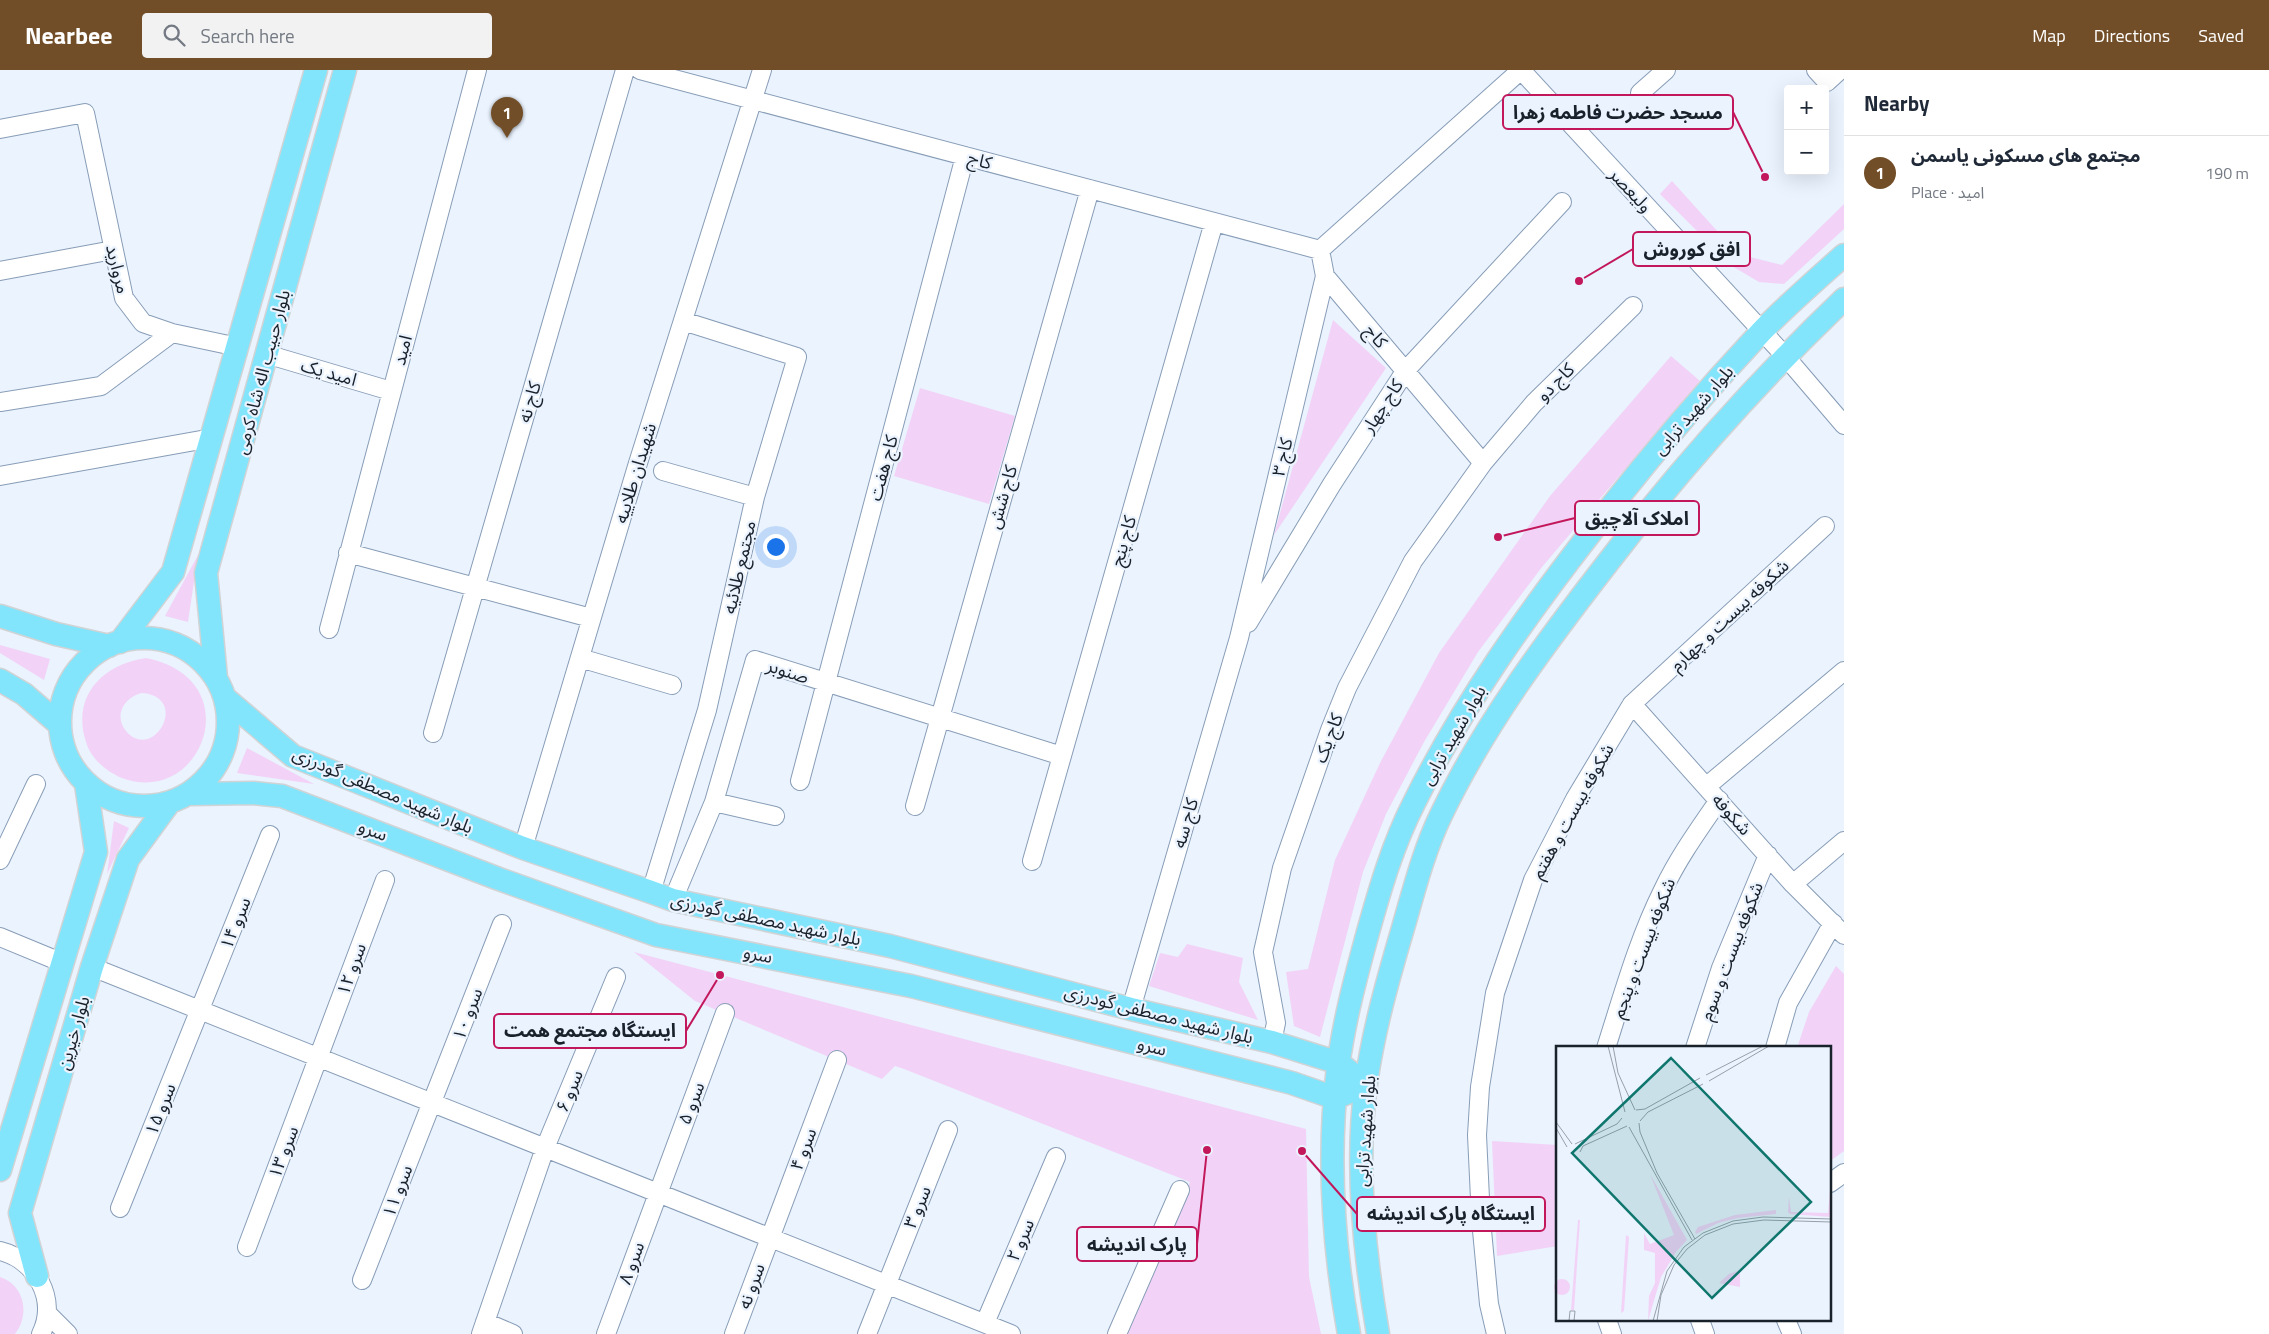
<!DOCTYPE html>
<html lang="en">
<head>
<meta charset="utf-8">
<style>
	body { margin:0; font-family:"Titillium Web","Noto Sans Arabic",sans-serif; background:#f2f2f3; color:#1f2937 }
	.controls { position:absolute; right:15px; top:15px; display:grid; overflow:hidden; border-radius:5px; box-shadow:0 5px 20px #0002 }
	.controls button { width:45px; height:45px; display:grid; place-items:center; padding:0; border:0; border-bottom:1px solid #e0e1e3; background:#fff; color:#1f2937; font:25px sans-serif }
	.you { position:absolute; left:775px; top:476px; width:18px; height:18px; margin:-12px; border:4px solid #fff; border-radius:50%; background:#1a73e8; box-shadow:0 0 0 8px #1a73e833 }
	.badge { display:grid; place-items:center; width:32px; height:32px; border-radius:50%; background:#724e28; color:#fff; font-size:16px; font-weight:700 }
	.pin { position:absolute; translate:-50% -41px; filter:drop-shadow(0 1px 2px #0008) }
	.pin::after { content:''; position:absolute; top:26px; width:18px; height:15px; background:inherit; clip-path:polygon(0 0,100% 0,50% 100%) }
	.list { margin:0; padding:0; list-style:none }
	h2 { display:flex; justify-content:space-between; align-items:center; height:65px; margin:0; padding:0 20px; font-size:21px }
	h2 small { font-size:16px; font-weight:400; color:#747a83 }
	.list li { display:grid; grid-template-columns:32px 1fr auto; gap:15px; align-items:center; box-sizing:border-box; height:70px; padding:0 20px; border-top:1px solid #e0e1e3 }
	.list b { display:block; font-size:19px; white-space:nowrap }
	.list p { margin:0; font-size:16px; white-space:nowrap; color:#747a83 }
	.list em { font-size:16px; font-style:normal; color:#747a83 }
	.icon { flex:none; width:28px; height:28px; fill:none; stroke:currentColor; stroke-width:2; stroke-linecap:round; stroke-linejoin:round }
	.map { position:relative; flex:none; width:1844px; height:1264px; overflow:hidden }
	header { display:flex; align-items:center; gap:30px; box-sizing:border-box; height:70px; padding:0 25px; background:#724e28; color:#fff }
	header strong { font-size:24px }
	nav { display:flex; gap:28px; margin-inline-start:auto; font-size:18px }
	.search { width:350px; height:45px; background:#f2f2f3; display:flex; align-items:center; gap:12px; box-sizing:border-box; padding:0 18px; border-radius:5px; color:#747a83; font-size:19px }
	main { display:flex }
	aside { flex:1; background:#fff }
	.map>svg:first-child { display:block }
	.green { fill:#f2d3f7; fill-rule:evenodd }
	.lines { fill:none; stroke-linecap:round; stroke-linejoin:round }
	.minor-casing { stroke:#889db7; stroke-width:20 }
	.major-casing { stroke:#d1d3d5; stroke-width:25 }
	.minor { stroke:#fff; stroke-width:18 }
	.major { stroke:#82e5fb; stroke-width:22 }
	.labels { text-anchor:middle; dominant-baseline:central; stroke-width:4.5; stroke-linejoin:round; paint-order:stroke }
	.street-label { font-size:18px; fill:#19212b; stroke:#eaf3fe }
	.inset-road { fill:none; stroke:#969faa; stroke-width:1 }
	.view { fill:#0f766e; fill-opacity:0.15; stroke:#0f766e; stroke-width:2.5 }
	.inset-edge { fill:none; stroke:#19212b; stroke-width:2.5 }
	.leader { fill:none; stroke:#c2185b; stroke-width:2 }
	.callout-dot { fill:#c2185b; stroke:#eaf3fe; stroke-width:2 }
	.callout { fill:#eaf3fe; stroke:#c2185b; stroke-width:2 }
	.callout-label { font-size:19px; text-anchor:middle; font-weight:bold; fill:#19212b }
</style>
</head>
<body>
<header>
<strong>Nearbee</strong>
<div class="search"><svg class="icon" aria-label="search" viewBox="0 0 24 24"><circle cx="10" cy="10" r="6"/><path d="M15 15l6 6"/></svg>Search here</div>
<nav><a>Map</a><a>Directions</a><a>Saved</a></nav>
</header>
<main>
<div class="map">
<svg width="1844" height="1264" viewBox="0 0 1844 1264">
	<rect width="100%" height="100%" fill="#eaf3fe"/>
	<!-- green -->
	<path class="green" d="M1672,111L1738,184L1782,195L1844,134V159L1784,214L1759,212L1732,196L1660,124Z
		M1333,250L1386,298L1274,465Z
		M1671,286L1700,311L1542,497L1478,582L1424,672L1386,744L1363,802L1320,967L1294,956L1286,902L1308,899L1335,790L1380,693L1439,583L1550,426Z
		M920,318L1015,346L989,434L894,406Z
		M198,485L188,552L165,546Z
		M0,575L50,589L44,610L0,583Z
		M146,588C251,609 202,738 122,708C107,702 91,689 86,672C71,626 103,594 146,588ZM142,623C191,627 153,693 126,661C113,645 125,627 142,623Z
		M247,678L314,714L237,703Z
		M114,751L129,758L107,804Z
		M1187,874L1243,888L1239,912L1258,950L1149,916L1160,883L1178,887Z
		M634,882L1306,1059L1309,1207L1321,1264H1125L1190,1112L904,999L895,996L882,1009L695,931Z
		M1836,896L1844,904V1081L1830,1091V978H1797L1809,942Z
		M1492,1071L1558,1075V1176L1497,1186Z
		M0,1207C25,1215 30,1245 15,1264H0Z"/>
	<g class="lines">
		<!-- minor casing -->
		<g class="minor-casing">
			<path id="minor" d="M640,0L1320,180L1521,0
				M1521,0L1785,286L1844,355
				M1816,0L1827,12L1840,0
				M1640,23L1666,0
				M0,59L85,43L124,228L143,253L172,263L238,277
				M1320,180L1325,206L1483,393
				M0,201L113,180
				M266,284L391,321
				M0,332L101,316L172,263
				M663,401L755,427
				M0,406L212,368
				M348,483L591,548
				M1248,553L1332,414L1406,300L1562,132
				M329,559L477,0
				M580,588L672,615
				M1632,634L1793,814L1844,865
				M433,663L625,0
				M800,711L965,86
				M1707,716L1844,601
				M714,732L775,746
				M915,736L1090,119
				M523,778L638,393L762,0
				M0,790L36,714
				M1032,791L1214,152
				M1793,814L1844,771
				M651,822L707,640L755,427L797,287L683,251
				M673,830L714,732L755,590L1062,686
				M0,867L63,893
				M92,897L1011,1264
				M1131,939L1239,568L1325,206
				M1272,972L1276,953L1263,882L1282,798L1330,660L1347,618L1413,491L1483,393L1534,333L1633,236
				M1606,978C1623,925 1638,870 1663,820C1678,788 1699,759 1719,730
				M1695,978L1721,898L1768,785
				M1775,978L1788,933L1833,853
				M1830,1113L1844,1103
				M120,1138L270,765
				M247,1177L385,810
				M0,1181C36,1190 58,1229 41,1264
				M362,1210L502,854
				M47,1243L68,1264
				M1607,1250L1612,1264
				M1700,1250L1705,1264
				M1786,1250L1792,1264
				M485,1252L513,1264
				M985,1253L1056,1087
				M481,1264L545,1078L616,907
				M606,1264L725,943
				M734,1264L837,990
				M867,1264L948,1060
				M1117,1264L1180,1120
				M1496,1264L1489,1234L1481,1150L1477,1065L1480,1017L1495,923L1533,810L1575,729L1632,634L1825,456"/>
		</g>
		<!-- major casing -->
		<g class="major-casing">
			<path id="major" d="M0,546L56,564L109,576
				M60 652a84 84 0 1 1 168 0a84 84 0 1 1-168 0Z
				M120,572L173,502L316,0
				M216,608L206,503L345,0
				M0,610L24,624L60,655
				M225,628L293,686L523,778L651,822L673,830L890,876L1131,939L1272,972L1339,993L1366,1015L1335,1028
				M189,724L253,723L282,726L499,809L656,865L911,916L1292,1013L1335,1028
				M0,1100L96,782L86,714
				M37,1206L20,1143L92,897L128,789L169,733
				M1349,1264C1333,1176 1327,1086 1338,997C1344,951 1356,906 1368,862C1380,819 1393,774 1414,733C1463,634 1527,544 1595,457C1647,390 1703,324 1761,262C1787,235 1816,210 1844,185
				M1378,1264C1364,1183 1355,1096 1366,1014C1373,962 1388,909 1403,858C1414,820 1424,780 1441,745C1485,653 1547,571 1609,491C1681,398 1759,310 1844,229"/>
		</g>
		<!-- minor -->
		<use href="#minor" class="minor"/>
		<!-- major -->
		<use href="#major" class="major"/>
	</g>
	<g class="labels">
		<!-- street labels -->
		<g class="street-label">
			<text transform="translate(980 90) rotate(15)">کاج</text>
			<text transform="translate(1631 120) rotate(47)">ولیعصر</text>
			<text transform="translate(118 199) rotate(76)">مروارید</text>
			<text transform="translate(1376 266) rotate(49)">کاج</text>
			<text transform="translate(402 280) rotate(-75)">امید</text>
			<text transform="translate(262 302) rotate(-75)">بلوار حبیب اله شاه کرمی</text>
			<text transform="translate(329 302) rotate(16)">امید یک</text>
			<text transform="translate(1555 312) rotate(-45)">کاج دو</text>
			<text transform="translate(529 332) rotate(-74)">کاج نه</text>
			<text transform="translate(1382 336) rotate(-57)">کاج چهار</text>
			<text transform="translate(1693 340) rotate(-49)">بلوار شهید ترابی</text>
			<text transform="translate(1282 387) rotate(-77)">کاج ۳</text>
			<text transform="translate(883 398) rotate(-75)">کاج هفت</text>
			<text transform="translate(635 403) rotate(-73)">شهیدان طلاییه</text>
			<text transform="translate(1002 427) rotate(-74)">کاج شش</text>
			<text transform="translate(1123 471) rotate(-74)">کاج پنج</text>
			<text transform="translate(739 497) rotate(-77)">مجتمع طلائیه</text>
			<text transform="translate(1729 545) rotate(-43)">شکوفه بیست و چهارم</text>
			<text transform="translate(788 601) rotate(18)">صنوبر</text>
			<text transform="translate(1453 665) rotate(-60)">بلوار شهید ترابی</text>
			<text transform="translate(1328 668) rotate(-69)">کاج یک</text>
			<text transform="translate(383 720) rotate(23)">بلوار شهید مصطفی گودرزی</text>
			<text transform="translate(1572 741) rotate(-61)">شکوفه بیست و هفتم</text>
			<text transform="translate(1732 744) rotate(48)">شکوفه</text>
			<text transform="translate(1185 753) rotate(-74)">کاج سه</text>
			<text transform="translate(373 760) rotate(21)">سرو</text>
			<text transform="translate(766 849) rotate(12)">بلوار شهید مصطفی گودرزی</text>
			<text transform="translate(235 853) rotate(-68)">سرو ۱۴</text>
			<text transform="translate(1643 878) rotate(-69)">شکوفه بیست و پنجم</text>
			<text transform="translate(1731 881) rotate(-69)">شکوفه بیست و سوم</text>
			<text transform="translate(758 884) rotate(11)">سرو</text>
			<text transform="translate(351 899) rotate(-70)">سرو ۱۲</text>
			<text transform="translate(467 944) rotate(-69)">سرو ۱۰</text>
			<text transform="translate(1159 944) rotate(14)">بلوار شهید مصطفی گودرزی</text>
			<text transform="translate(73 963) rotate(-74)">بلوار خیرین</text>
			<text transform="translate(1152 976) rotate(14)">سرو</text>
			<text transform="translate(569 1021) rotate(-68)">سرو ۶</text>
			<text transform="translate(691 1033) rotate(-69)">سرو ۵</text>
			<text transform="translate(160 1039) rotate(-68)">سرو ۱۵</text>
			<text transform="translate(1365 1061) rotate(-86)">بلوار شهید ترابی</text>
			<text transform="translate(803 1079) rotate(-69)">سرو ۴</text>
			<text transform="translate(283 1082) rotate(-69)">سرو ۱۳</text>
			<text transform="translate(397 1121) rotate(-69)">سرو ۱۱</text>
			<text transform="translate(917 1137) rotate(-68)">سرو ۳</text>
			<text transform="translate(1020 1170) rotate(-67)">سرو ۲</text>
			<text transform="translate(631 1193) rotate(-70)">سرو ۸</text>
			<text transform="translate(751 1216) rotate(-70)">سرو نه</text>
		</g>
	</g>
	<!-- overview -->
	<g transform="translate(1556 976)">
		<rect width="275" height="275" fill="#eaf3fe"/>
		<path d="M94,128L131,194L120,206L105,231L92,275L93,250L99,237V207L88,204V187L94,198L118,189ZM275,134V171L234,168L232,166L233,151L235,166L272,167ZM220,164V168L182,172L162,177L140,188L139,186L142,181L179,169ZM22,174H24L18,264H15ZM70,189L73,191L68,265L65,267ZM184,224V241L163,237L173,228ZM-2 241a8 8 0 1 1 16 0a8 8 0 1 1-16 0Z" fill="#f2d3f7"/>
		<path class="inset-road" d="M52,0L69,66M57,0L62,27L79,64M150,29L207,0M153,35L213,0M80,64L89,63L144,32M84,75L92,66L147,38M0,76L16,98M83,77L84,86L101,127L139,193M73,81L136,194M0,82L11,101M19,98L61,78L66,72M24,106L27,100L71,80M13,275L14,265H19L18,275M97,275L111,225L128,201L147,187L177,175L207,171L275,173M101,275L105,249L118,219L131,203L149,189L177,178L208,174L275,176"/>
		<path class="view" d="M115,12L255,156L156,252L16,107Z"/>
		<rect width="275" height="275" class="inset-edge"/>
	</g>
	<!-- callouts -->
	<path class="leader" d="M1765 107L1733 42M1579 211L1633 179M1498 467L1575 448M720 905L686 961M1302 1081L1357 1144M1207 1080L1197 1174"/>
	<g class="callout-dot">
		<circle cx="1765" cy="107" r="5"/>
		<circle cx="1579" cy="211" r="5"/>
		<circle cx="1498" cy="467" r="5"/>
		<circle cx="720" cy="905" r="5"/>
		<circle cx="1302" cy="1081" r="5"/>
		<circle cx="1207" cy="1080" r="5"/>
	</g>
	<g class="callout">
		<rect x="1503" y="25" width="230" height="34" rx="5"/>
		<rect x="1633" y="162" width="117" height="34" rx="5"/>
		<rect x="1575" y="431" width="124" height="34" rx="5"/>
		<rect x="494" y="944" width="192" height="34" rx="5"/>
		<rect x="1357" y="1127" width="188" height="34" rx="5"/>
		<rect x="1077" y="1157" width="120" height="34" rx="5"/>
	</g>
	<g class="callout-label">
		<text x="1618" y="49">مسجد حضرت فاطمه زهرا</text>
		<text x="1692" y="186">افق کوروش</text>
		<text x="1637" y="455">املاک آلاچیق</text>
		<text x="590" y="967">ایستگاه مجتمع همت</text>
		<text x="1451" y="1150">ایستگاه پارک اندیشه</text>
		<text x="1137" y="1181">پارک اندیشه</text>
	</g>
</svg>
<div class="controls">
<button>+</button>
<button>−</button>
</div>
<div class="you"></div>
<div class="pin badge" style="left:507px;top:68px">1</div>
</div>
<aside>
<h2>Nearby<small></small></h2>
<ul class="list">
<li><span class="badge">1</span><div><b>مجتمع های مسکونی یاسمن</b><p>Place · امید</p></div><em>190 m</em></li>
</ul>
</aside>
</main>
</body>
</html>
